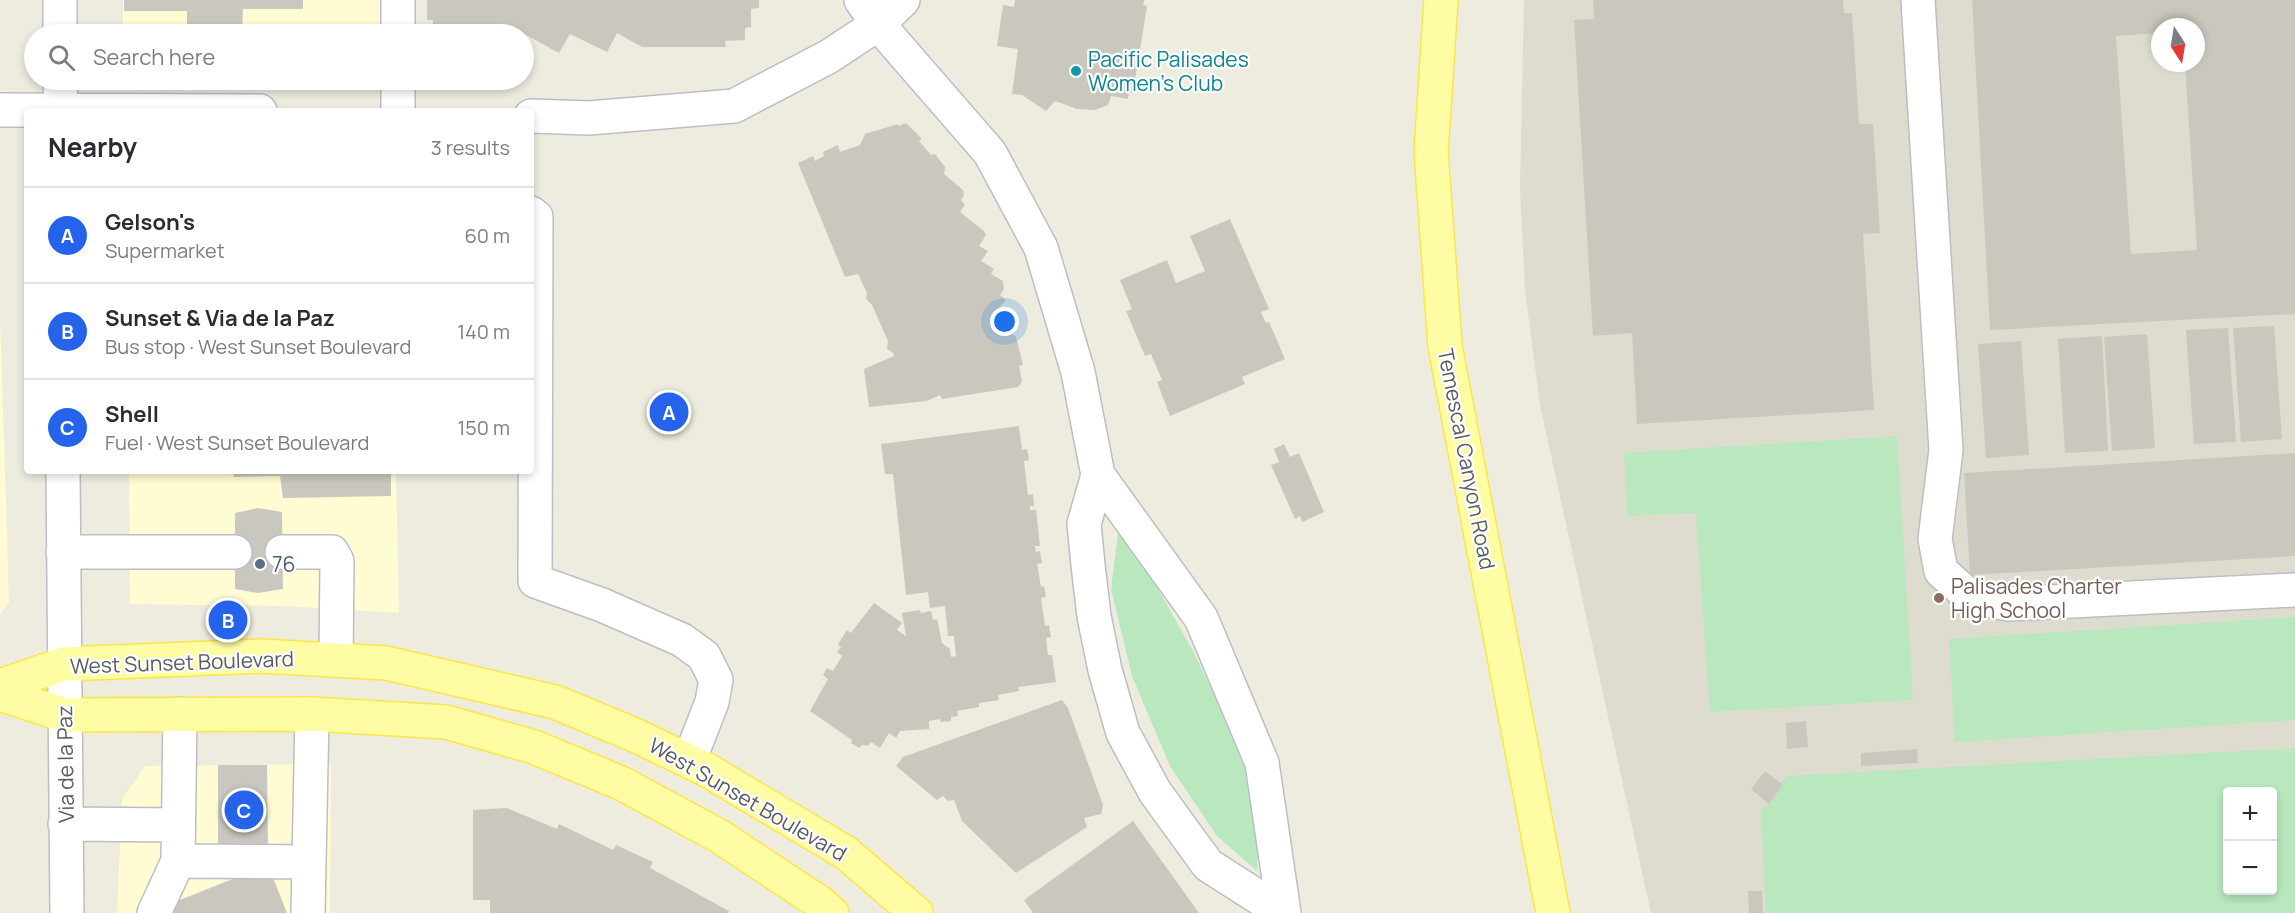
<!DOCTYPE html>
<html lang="en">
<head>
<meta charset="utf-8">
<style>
	body { margin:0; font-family:Manrope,sans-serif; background:#f7f7f7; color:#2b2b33 }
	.controls { position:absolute; right:18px; bottom:18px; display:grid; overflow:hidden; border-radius:6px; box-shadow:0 3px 9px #0003 }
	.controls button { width:54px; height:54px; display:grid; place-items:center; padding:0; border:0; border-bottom:2px solid #e1e1e2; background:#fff; color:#2b2b33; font:30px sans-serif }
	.compass { position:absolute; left:2151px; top:18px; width:54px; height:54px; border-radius:50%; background:#fff; box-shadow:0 3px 9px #0003; rotate:168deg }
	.you { position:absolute; left:1005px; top:322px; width:21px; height:21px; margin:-15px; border:4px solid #fff; border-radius:50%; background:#1a73e8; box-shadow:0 0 0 9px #1a73e833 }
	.badge { display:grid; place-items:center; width:39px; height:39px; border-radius:50%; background:#2563eb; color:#fff; font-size:20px; font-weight:700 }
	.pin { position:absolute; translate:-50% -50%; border:3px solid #fff; box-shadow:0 2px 6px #0006 }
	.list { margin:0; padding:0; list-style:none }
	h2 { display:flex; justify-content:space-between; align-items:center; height:78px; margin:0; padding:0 24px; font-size:26px }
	h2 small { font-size:20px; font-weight:400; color:#7c7c81 }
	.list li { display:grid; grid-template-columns:39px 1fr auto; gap:18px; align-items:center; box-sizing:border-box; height:96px; padding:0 24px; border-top:2px solid #e1e1e2 }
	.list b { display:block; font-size:22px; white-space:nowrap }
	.list p { margin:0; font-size:20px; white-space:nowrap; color:#7c7c81 }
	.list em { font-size:20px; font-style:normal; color:#7c7c81 }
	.icon { flex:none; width:33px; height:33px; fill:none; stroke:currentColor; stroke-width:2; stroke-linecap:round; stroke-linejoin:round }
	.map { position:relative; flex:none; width:2295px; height:913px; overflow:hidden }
	.search { position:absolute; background:#fff; box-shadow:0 3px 9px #0003; left:24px; top:24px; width:510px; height:66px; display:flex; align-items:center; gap:15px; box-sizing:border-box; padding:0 21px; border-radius:33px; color:#7c7c81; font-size:22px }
	.panel { position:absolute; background:#fff; box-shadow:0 3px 9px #0003; left:24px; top:108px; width:510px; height:366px; border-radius:6px }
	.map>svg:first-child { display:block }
	.commercial { fill:#fffbd3 }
	.education { fill:#dddcce; fill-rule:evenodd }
	.green { fill:#b9e8bf; fill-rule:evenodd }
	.building { fill:#cac8be; fill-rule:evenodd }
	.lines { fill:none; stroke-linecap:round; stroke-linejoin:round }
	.minor-tunnel { stroke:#c8c8c0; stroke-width:33; stroke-dasharray:33 16; stroke-linecap:butt }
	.minor-casing { stroke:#bdbec5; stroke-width:36 }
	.major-casing { stroke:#ffe547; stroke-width:36 }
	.minor { stroke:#fff; stroke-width:33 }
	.major { stroke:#fffda3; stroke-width:33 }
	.culture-dot { fill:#0f9aa8; stroke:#fff; stroke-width:2 }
	.service-dot { fill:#5c6f8a; stroke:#fff; stroke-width:2 }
	.education-dot { fill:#8d6e63; stroke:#fff; stroke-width:2 }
	.labels { text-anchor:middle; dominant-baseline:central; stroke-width:4.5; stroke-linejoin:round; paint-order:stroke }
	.culture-label { font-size:21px; fill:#0d838f; stroke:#fff; text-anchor:start }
	.street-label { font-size:21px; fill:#585b62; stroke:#fff }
	.service-label { font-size:21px; fill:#4e5e75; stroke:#fff; text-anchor:start }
	.education-label { font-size:21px; fill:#785e54; stroke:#fff; text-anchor:start }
</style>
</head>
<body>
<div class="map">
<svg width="2295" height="913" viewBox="0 0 2295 913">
	<rect width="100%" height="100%" fill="#edecdf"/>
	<!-- commercial -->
	<path class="commercial" d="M123,0H393V34H123Z
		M0,314L9,602L0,614Z
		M129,471H396L399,613L284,606L130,604Z
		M331,764L330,913H117L122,799L145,766Z"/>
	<!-- education -->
	<path class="education" d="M1524,0H2295V913H1651L1540,405L1525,290L1520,188ZM2160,27H2196V63H2160ZM2228,792H2272V890H2228Z"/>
	<!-- green -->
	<path class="green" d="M1897,436L1913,700L1710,712L1696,513L1628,516L1624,453Z
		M1118,533L1154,582L1192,649L1236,740L1259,815L1257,871L1217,836L1170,766L1132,676L1111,589Z
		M2295,617V720L1955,742L1949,639Z
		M2295,748V913H1766L1761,811L1787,776ZM2228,792H2272V890H2228Z"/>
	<!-- building -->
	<path class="building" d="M124,0H303V9H243L242,34H187V11H124Z
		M427,0H759V8L751,9V27L745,28V40L725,41L726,47H642L617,33L607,52L570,34L559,53L521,32L520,34H432L433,20H427Z
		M1015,0H1144L1143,5L1147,6L1133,93H1129L1128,99L1111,96L1108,105L1095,110L1077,109L1055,101L1046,111L1022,95L1012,94L1018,49L997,46L1003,5L1014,7Z
		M1593,0H1843L1844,13H1852L1859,124H1873L1880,233L1863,234L1874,410L1637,424L1632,333L1593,336L1574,20L1594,19Z
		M1972,0H2295V314L1990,330ZM2160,27H2196V63H2185L2197,250L2131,254L2116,36L2160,33Z
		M906,123L922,139L919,141L931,155L935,154L945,167L944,174L963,190L964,195L961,200L965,205L960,212L984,231L986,235L979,246L988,251L981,261L994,269L991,274L1003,281L1004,289L1000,295L1006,300L998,309L1010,319L1005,328L1016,337L1023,365L1019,366L1022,382L1018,387L942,399L940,395L927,401L869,407L864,369L894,356L893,353L887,349L888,341L872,305L866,299L867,293L858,274L845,277L798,163L813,156L815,161L824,156L823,152L838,145L840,152L860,145L865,134L898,124V126Z
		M1230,219L1269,309L1261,312L1266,323L1269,322L1285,359L1242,377L1245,384L1170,416L1157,382L1162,380L1151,354L1145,356L1126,311L1132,309L1120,280L1167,260L1176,283L1205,271L1190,236Z
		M2274,326L2282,439L2241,442L2233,328Z
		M2228,328L2236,442L2194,444L2186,330Z
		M2147,334L2155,448L2112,451L2104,337Z
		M2102,336L2108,451L2065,453L2058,339Z
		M2021,341L2029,455L1986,458L1978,344Z
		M1019,426L1022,450L1027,449L1029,460L1024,461L1028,495L1033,494L1034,506H1030V510H1036L1040,546H1035L1036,552L1040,551L1042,563L1037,564L1041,587L1044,586L1046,597L1041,598L1045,626L1049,625L1051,637L1046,638L1048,655H1052L1056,682L1018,687L1019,691L998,695L999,700L979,703V707L957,711L958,716L951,717V721L941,722L940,719L929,721V729L900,731L896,738L889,733L880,748L871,742L868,746L862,745L859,748L851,743L852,740L810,711L828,679L823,675L827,668L833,671L842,656L837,652L841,647L838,644L847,630L851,633L874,603L902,623L897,630L906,636L902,613L920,610L921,613L931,611L933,620L937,619L942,643L950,649L951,657L956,656L954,636H948L945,606L930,608L928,592L906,595L893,474H885L881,444Z
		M1284,444L1290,457L1299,453L1324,512L1302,522L1300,516L1295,519L1271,465L1279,462L1274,449Z
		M2295,453V556L1970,575L1964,473Z
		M233,471H391V496L283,498L280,476L234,477Z
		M258,508L282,512L283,589L258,593L235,589V513Z
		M1062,700L1068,708L1103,805L1101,814L1084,818L1087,827L1016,873L962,821L954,800L948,801L943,796L937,800L896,766L903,757Z
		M1806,721L1808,747L1787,749L1786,723Z
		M1917,749L1918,763L1861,766V753Z
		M218,765H267L268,851L218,852Z
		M1765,771L1783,785L1769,804L1751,789Z
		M507,808L557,829L559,824L613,850L616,845L653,862L650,868L729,911L728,913H490V900H473V810Z
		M1133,821L1199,913H1033L1024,900Z
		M268,865L287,913H170L167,905Z
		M1748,891H1762L1763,913H1749Z"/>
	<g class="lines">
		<!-- minor-tunnel -->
		<path class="minor-tunnel" d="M235,552H282"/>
		<!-- minor casing -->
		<g class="minor-casing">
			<path id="minor" d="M60,0V34
				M398,0V34
				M861,0L878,24L990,153L1041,248L1078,372L1098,475L1201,618L1262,763L1284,913
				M1918,0L1946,450L1935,539L1941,571L1970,597L2009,604L2295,590
				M60,80L61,111
				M398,80V111
				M0,110L260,111
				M531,116L589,118L734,106L828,57L878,24L903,0
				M531,213L536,217L535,581L602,605L682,640L704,656L716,680L712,702L689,761
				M63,471L67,913
				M1098,475L1084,524L1088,565L1094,616L1105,670L1123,733L1155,792L1208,865L1283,913
				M63,552H235
				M282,552H332L337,561L336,660
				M180,714L178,861L309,862
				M65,824L178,825
				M154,913L178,861
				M308,913L312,714"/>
		</g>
		<!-- major casing -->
		<g class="major-casing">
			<path id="major" d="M1441,0L1431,152L1445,346L1553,913
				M0,686L64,664L261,656L386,663L555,702L637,736L707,770L846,853L916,913
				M0,694L64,715L312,714L446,722L534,747L621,783L719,836L819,902L832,913"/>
		</g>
		<!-- minor -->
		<use href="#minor" class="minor"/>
		<!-- major -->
		<use href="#major" class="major"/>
	</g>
	<!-- markers -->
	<circle class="culture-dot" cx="1076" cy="71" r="6"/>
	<circle class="service-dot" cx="260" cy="564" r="6"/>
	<circle class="education-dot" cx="1939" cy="598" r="6"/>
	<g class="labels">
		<!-- culture labels -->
		<g class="culture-label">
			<text x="1088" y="59">Pacific Palisades<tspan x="1088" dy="24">Women's Club</tspan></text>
		</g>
		<!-- street labels -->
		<g class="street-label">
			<text transform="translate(1467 459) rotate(79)">Temescal Canyon Road</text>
			<text transform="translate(182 662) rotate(-2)">West Sunset Boulevard</text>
			<text transform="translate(65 764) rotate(-91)">Via de la Paz</text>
			<text transform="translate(748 799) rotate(30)">West Sunset Boulevard</text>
		</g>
		<!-- service labels -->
		<g class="service-label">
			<text x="272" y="564">76</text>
		</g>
		<!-- education labels -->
		<g class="education-label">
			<text x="1951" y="586">Palisades Charter<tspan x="1951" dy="24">High School</tspan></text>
		</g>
	</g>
</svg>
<div class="controls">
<button>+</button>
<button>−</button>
</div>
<svg class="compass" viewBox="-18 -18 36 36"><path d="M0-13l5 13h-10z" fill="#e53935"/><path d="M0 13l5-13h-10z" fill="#7c7c81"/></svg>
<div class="you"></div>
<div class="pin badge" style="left:669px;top:412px">A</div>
<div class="pin badge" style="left:228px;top:620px">B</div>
<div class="pin badge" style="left:244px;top:810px">C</div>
<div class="search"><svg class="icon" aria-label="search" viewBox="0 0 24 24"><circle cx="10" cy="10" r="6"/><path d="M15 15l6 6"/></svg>Search here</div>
<section class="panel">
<h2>Nearby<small>3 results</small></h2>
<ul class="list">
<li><span class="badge">A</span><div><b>Gelson's</b><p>Supermarket</p></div><em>60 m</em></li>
<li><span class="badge">B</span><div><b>Sunset &amp; Via de la Paz</b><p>Bus stop · West Sunset Boulevard</p></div><em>140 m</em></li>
<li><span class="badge">C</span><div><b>Shell</b><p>Fuel · West Sunset Boulevard</p></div><em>150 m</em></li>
</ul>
</section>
</div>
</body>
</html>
